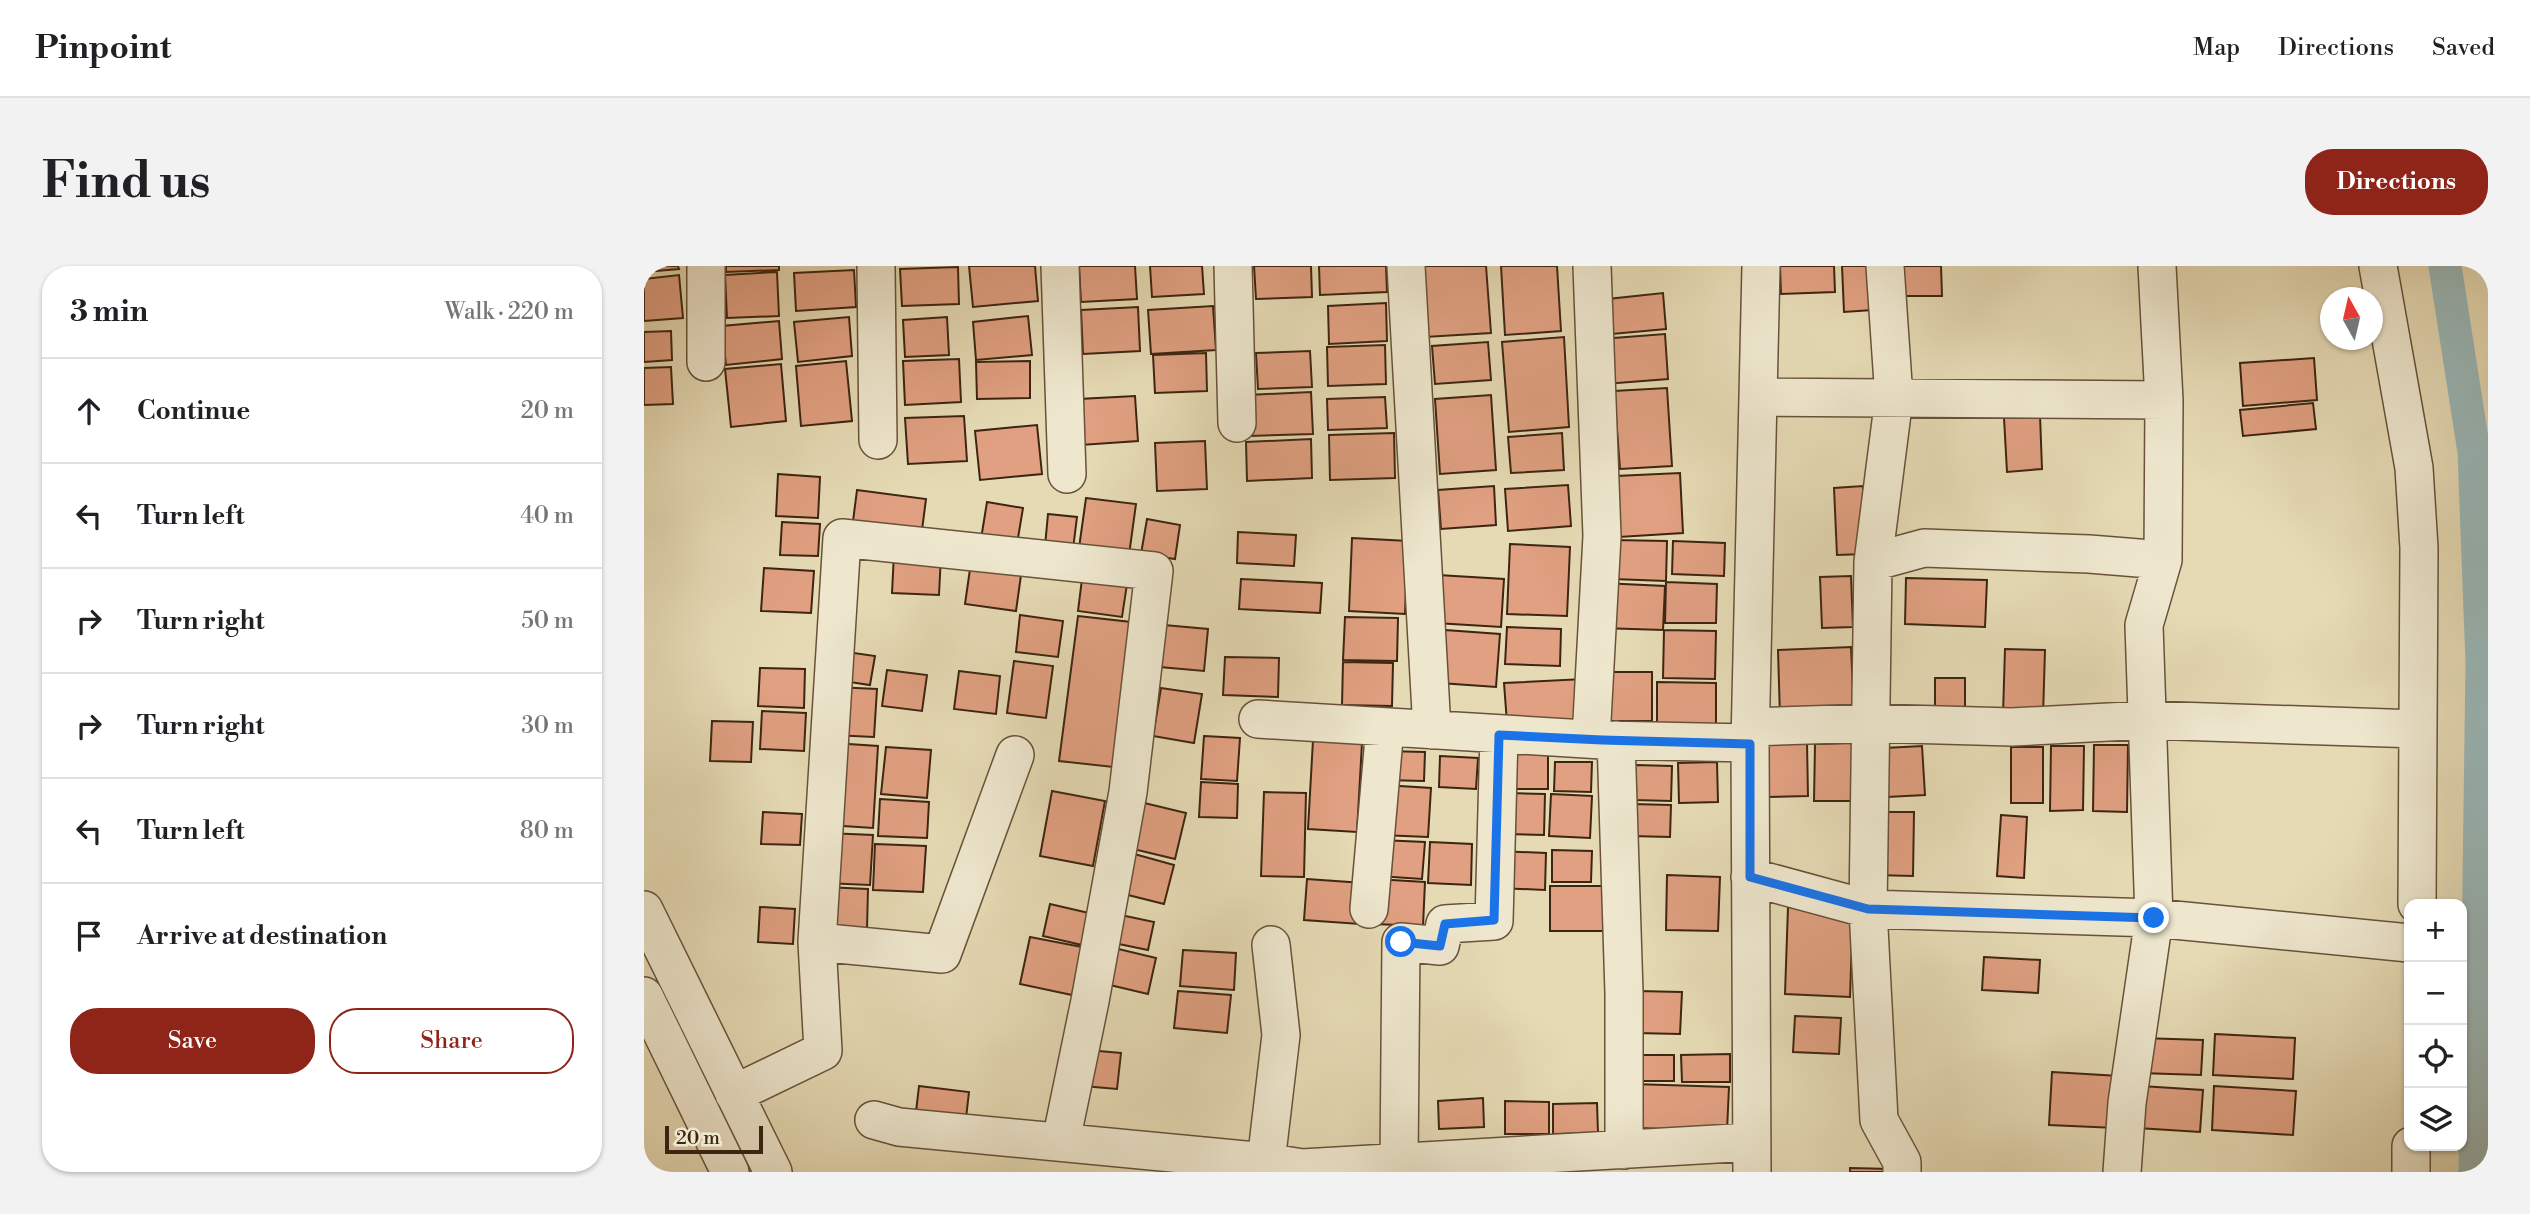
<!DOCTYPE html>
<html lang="en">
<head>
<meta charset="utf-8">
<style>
	body { margin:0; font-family:"Libre Bodoni",serif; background:#f2f2f2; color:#202124 }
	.controls { position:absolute; right:21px; bottom:21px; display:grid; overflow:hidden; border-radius:14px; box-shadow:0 2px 5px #0004 }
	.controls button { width:63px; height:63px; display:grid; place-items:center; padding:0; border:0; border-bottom:2px solid #e0e0e0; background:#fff; color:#202124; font:35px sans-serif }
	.compass { position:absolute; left:1676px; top:21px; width:63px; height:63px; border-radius:50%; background:#fff; box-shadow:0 2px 5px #0004; rotate:352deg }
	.scale { position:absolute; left:21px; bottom:18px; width:98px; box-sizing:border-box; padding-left:7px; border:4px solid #3e2511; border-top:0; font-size:19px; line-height:24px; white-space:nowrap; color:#3e2511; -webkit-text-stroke:5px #eee7ce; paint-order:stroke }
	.stop { position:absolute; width:21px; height:21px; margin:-16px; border:5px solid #1a73e8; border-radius:50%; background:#fff }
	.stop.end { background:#1a73e8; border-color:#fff; box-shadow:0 2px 7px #0008 }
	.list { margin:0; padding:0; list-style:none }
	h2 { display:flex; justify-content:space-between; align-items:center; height:91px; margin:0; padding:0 28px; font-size:30px }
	h2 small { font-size:23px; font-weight:400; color:#757577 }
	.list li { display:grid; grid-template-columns:46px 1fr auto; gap:21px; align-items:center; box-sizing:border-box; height:105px; padding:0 28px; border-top:2px solid #e0e0e0 }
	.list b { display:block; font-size:26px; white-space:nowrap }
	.list em { font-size:23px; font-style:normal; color:#757577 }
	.actions { display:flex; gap:14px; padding:21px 28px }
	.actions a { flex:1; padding:16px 0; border:2px solid #8f2418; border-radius:28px; text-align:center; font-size:24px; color:#8f2418 }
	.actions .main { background:#8f2418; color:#fff }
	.icon { flex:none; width:38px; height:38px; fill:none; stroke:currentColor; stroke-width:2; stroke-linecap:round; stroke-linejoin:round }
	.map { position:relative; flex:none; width:1844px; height:906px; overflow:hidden; border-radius:28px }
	header { display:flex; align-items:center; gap:42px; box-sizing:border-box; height:98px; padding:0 35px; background:#fff; border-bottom:2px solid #e0e0e0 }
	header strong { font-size:33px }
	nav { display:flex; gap:38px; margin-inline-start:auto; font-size:24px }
	.intro { display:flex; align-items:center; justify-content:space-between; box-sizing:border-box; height:168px; padding:0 42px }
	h1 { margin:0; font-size:49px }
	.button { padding:18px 32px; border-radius:28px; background:#8f2418; color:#fff; font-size:24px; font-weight:700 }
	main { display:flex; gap:42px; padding:0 42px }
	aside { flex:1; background:#fff; border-radius:28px; box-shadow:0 2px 5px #0004 }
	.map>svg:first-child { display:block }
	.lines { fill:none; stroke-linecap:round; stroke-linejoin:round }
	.canal { stroke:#9ab8b8; stroke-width:33 }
	.building { fill:#e0a081; stroke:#3e2511; stroke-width:2 }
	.minor-casing { stroke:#68523a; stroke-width:40 }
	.minor { stroke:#eee7ce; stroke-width:37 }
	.route { stroke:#1a73e8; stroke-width:9 }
</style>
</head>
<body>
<header>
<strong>Pinpoint</strong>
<nav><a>Map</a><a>Directions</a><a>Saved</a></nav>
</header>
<div class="intro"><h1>Find us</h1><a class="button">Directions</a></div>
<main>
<aside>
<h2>3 min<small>Walk · 220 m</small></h2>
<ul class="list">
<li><svg class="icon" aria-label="ahead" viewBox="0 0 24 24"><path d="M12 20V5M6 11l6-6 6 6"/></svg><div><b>Continue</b></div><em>20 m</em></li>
<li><svg class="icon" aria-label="left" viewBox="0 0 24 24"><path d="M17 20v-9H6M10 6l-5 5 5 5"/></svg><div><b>Turn left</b></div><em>40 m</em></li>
<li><svg class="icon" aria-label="right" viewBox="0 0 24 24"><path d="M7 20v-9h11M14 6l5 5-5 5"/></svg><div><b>Turn right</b></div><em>50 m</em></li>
<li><svg class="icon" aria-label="right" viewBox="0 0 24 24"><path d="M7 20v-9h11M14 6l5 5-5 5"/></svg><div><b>Turn right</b></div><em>30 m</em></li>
<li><svg class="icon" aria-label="left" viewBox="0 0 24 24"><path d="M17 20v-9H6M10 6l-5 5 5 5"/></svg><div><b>Turn left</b></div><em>80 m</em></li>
<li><svg class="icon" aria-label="arrive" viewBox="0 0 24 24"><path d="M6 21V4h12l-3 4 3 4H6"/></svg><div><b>Arrive at destination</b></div></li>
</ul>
<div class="actions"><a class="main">Save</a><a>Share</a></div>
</aside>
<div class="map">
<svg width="1844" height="906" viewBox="0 0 1844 906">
	<rect width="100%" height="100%" fill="#e5dab4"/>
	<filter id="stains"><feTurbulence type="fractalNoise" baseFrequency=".00286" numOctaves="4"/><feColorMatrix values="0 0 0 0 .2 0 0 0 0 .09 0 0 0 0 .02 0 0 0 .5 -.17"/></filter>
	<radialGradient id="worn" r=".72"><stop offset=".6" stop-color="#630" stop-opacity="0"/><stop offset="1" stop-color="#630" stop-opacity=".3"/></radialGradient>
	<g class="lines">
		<!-- canal -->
		<path class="canal" d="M1801,0L1830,186L1838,397L1831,906"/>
	</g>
	<!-- building -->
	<path class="building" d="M0,0H34L35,3L0,6Z
		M82,0H135V4L82,6Z
		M325,0H391L394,35L329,41Z
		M435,0H491L493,33L437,36Z
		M506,0H558L560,28L508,31Z
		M610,0H667L668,31L612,33Z
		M675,0H742L743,26L676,29Z
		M777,0H842L847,67L781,71Z
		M857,0H913L917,65L861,69Z
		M1136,0H1190L1191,26L1137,28Z
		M1198,0H1226L1228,44L1200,46Z
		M1257,0H1297L1298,30H1257Z
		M314,1L315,38L258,40L256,3Z
		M210,4L212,41L152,45L150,7Z
		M133,6L135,50L83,52L81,9Z
		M35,9L39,52L0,55V13Z
		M1019,27L1022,63L968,68L964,33Z
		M742,37L743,75L685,78L684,40Z
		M569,40L572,84L507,88L504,44Z
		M494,41L496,85L439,88L437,44Z
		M384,50L388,89L332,94L329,56Z
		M205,51L208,90L154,96L150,56Z
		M303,51L305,89L261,91L259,54Z
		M135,55L138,93L82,99L78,60Z
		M27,65L28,94L0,96V66Z
		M1021,68L1024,113L961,118L957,73Z
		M920,71L925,161L865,166L858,76Z
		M844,76L847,114L791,118L788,80Z
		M741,79L742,118L684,120L683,81Z
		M666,85L668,121L614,123L612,87Z
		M562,87L563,125L511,127L509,89Z
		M1670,92L1673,134L1599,140L1596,97Z
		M315,93L317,136L261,139L259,95Z
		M202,95L208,155L157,160L152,100Z
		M386,95V132L333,133L332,96Z
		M137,98L142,155L87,161L81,103Z
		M27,101L29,138L0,139V102Z
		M1023,122L1028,200L976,203L970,125Z
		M667,126L669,168L606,170L604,129Z
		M847,129L852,204L796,208L791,133Z
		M491,130L494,175L437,179L435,133Z
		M741,131L743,162L684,164L683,133Z
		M1669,137L1672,163L1599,170L1596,144Z
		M1396,149L1398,203L1363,206L1360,152Z
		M320,150L323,195L264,198L261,152Z
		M393,159L398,208L336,214L331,165Z
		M750,167L751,212L686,214L685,169Z
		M918,167L920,204L867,207L864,171Z
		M667,173L668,212L603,215L602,176Z
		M561,175L563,223L513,225L511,177Z
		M1036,207L1039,267L975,271L972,210Z
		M134,208L176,211L174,252L132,250Z
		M924,219L927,260L864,265L861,223Z
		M850,220L852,259L797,263L794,224Z
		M1219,220L1221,288L1193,289L1190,222Z
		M213,224L282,233L277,272L208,263Z
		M442,232L492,238L485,289L435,282Z
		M343,236L379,242L373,278L337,273Z
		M404,248L433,251L429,283L401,280Z
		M503,253L536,259L531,293L497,288Z
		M138,256L176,258L174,290L136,289Z
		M594,266L652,269L650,300L593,297Z
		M708,272L764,275L761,348L705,345Z
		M970,274L1023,275L1022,315L969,313Z
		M1029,275L1081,277L1080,310L1028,308Z
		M866,278L926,281L923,350L863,348Z
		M250,287L297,289L295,329L248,327Z
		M120,302L170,305L167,347L117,345Z
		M326,303L377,309L372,345L321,338Z
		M794,309L860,313L857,361L792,357Z
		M1207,310L1209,361L1178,362L1176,311Z
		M1262,312L1343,314L1341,361L1261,358Z
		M438,313L483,318L478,351L434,345Z
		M597,313L678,317L676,347L595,343Z
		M1022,316L1073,318L1072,357H1021Z
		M958,317L1021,320L1019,364L957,362Z
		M376,349L419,355L414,391L372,386Z
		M434,350L487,356L469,501L415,495Z
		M701,351L754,352L753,395L699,394Z
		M520,359L564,363L560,405L516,401Z
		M863,361L917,363L916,400L861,398Z
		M801,364L856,368L852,421L796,417Z
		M1020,364L1072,365L1071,413L1019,412Z
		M1207,381L1210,448L1136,451L1134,384Z
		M1361,383L1401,384L1399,450L1359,448Z
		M196,385L231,390L226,419L192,414Z
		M581,391L635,392L634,431L579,429Z
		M370,395L409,400L402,452L363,447Z
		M699,396L749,397L748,440L698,439Z
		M116,402L161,403L160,442L114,440Z
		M243,404L283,409L278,445L238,440Z
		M315,405L356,410L352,448L310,443Z
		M957,406H1008V455H957Z
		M1291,412H1321V449H1291Z
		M940,413L942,454L863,457L860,417Z
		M1013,416L1072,417V459H1013Z
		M191,421L233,423L230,471L188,469Z
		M517,422L558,428L550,477L509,470Z
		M118,445L162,447L160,485L116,483Z
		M68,455L109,456L107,496L66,495Z
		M560,470L596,472L593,515L557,513Z
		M669,474L718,477L713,566L664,563Z
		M189,477L234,480L229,562L184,559Z
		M1120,477H1163L1164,530L1121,531Z
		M1211,477V535H1170L1171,478Z
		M1450,479H1484L1483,546L1449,545Z
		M1278,480L1281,529L1243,531L1241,482Z
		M1407,480H1440L1439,544L1406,545Z
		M242,481L287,484L283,532L237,528Z
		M1367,481H1399V537H1367Z
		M862,483L904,484V523H862Z
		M742,485L781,486L780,515L741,514Z
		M796,490L834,492L832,523L795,521Z
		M911,496H948L947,526L910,525Z
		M1073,496L1074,536L1035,537L1034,497Z
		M991,499L1028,500L1027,535L990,534Z
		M557,516L594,518L593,552L555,551Z
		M740,519L787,522L784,571L737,569Z
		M408,525L461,535L449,600L396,590Z
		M620,526L662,527L660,611L617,610Z
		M863,527L901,528L900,569L861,568Z
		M907,528L948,530L946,572L905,570Z
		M236,533L285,536L283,572L234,570Z
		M492,535L542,547L531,593L481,581Z
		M988,538L1027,539L1026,571L987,570Z
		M119,546L158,548L156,579L117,578Z
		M1231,546H1270L1269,610L1230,609Z
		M1357,549L1383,551L1380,612L1353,610Z
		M182,567L229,569L226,619L180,617Z
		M736,574L781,576L778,613L734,610Z
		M786,576L828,578L827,619L784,617Z
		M231,578L282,580L279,626L229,624Z
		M908,584L948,585L947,616H908Z
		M855,585L902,587L901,624L854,622Z
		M483,586L530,599L520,638L472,626Z
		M1023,609L1076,611L1074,665L1022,664Z
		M663,613L719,617L716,658L660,654Z
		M731,613L781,616L779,660L730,658Z
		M906,620H960V665H906Z
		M180,621L224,623L223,663L179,662Z
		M406,638L445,647L438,679L399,670Z
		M116,641L151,643L149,678L114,676Z
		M1144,641L1209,644L1206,731L1141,728Z
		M472,648L510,656L504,684L465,676Z
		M386,671L438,681L428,729L376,718Z
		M462,680L512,692L504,728L453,716Z
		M539,684L592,687L590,724L536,720Z
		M1340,691L1396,694L1394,727L1338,724Z
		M534,725L587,729L583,767L530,762Z
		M993,725L1038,726L1036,768L992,767Z
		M1151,750L1197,752L1195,788L1149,786Z
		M1571,768L1651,772L1649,813L1569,809Z
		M1497,772L1559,774L1557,809L1496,807Z
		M443,784L477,787L473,823L439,820Z
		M1086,788V816H1038L1037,789Z
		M992,789H1030V815H993Z
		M1408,806L1475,810L1472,862L1405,859Z
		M989,818L1085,821L1083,865L992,862Z
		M275,820L325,826L322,852L272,846Z
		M1497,820L1559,824L1556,866L1494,862Z
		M1570,820L1652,825L1649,869L1568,864Z
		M839,832L840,861L795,863L794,835Z
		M861,835L905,836V868H861Z
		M953,837L954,867L909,868V838Z
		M1206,902L1248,903V906H1206Z"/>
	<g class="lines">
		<!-- minor casing -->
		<g class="minor-casing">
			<path id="minor" d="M62,0V96
				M232,0L234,174
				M416,0L423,208
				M589,0L593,157
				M762,0L788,464
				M1241,0L1250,132L1229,296L1280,282L1445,288L1519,294
				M1734,0L1770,202L1775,282L1773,638
				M1114,131L1520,134L1513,0
				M1229,296L1224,643L1235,854L1258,896V906
				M614,453L958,474L1106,477L1108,906
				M1106,461L1226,457L1368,461L1503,454L1774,463
				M947,473L958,270L948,0
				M972,474L980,727V884
				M1106,477L1117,0
				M1106,611L1224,643L1510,652L1765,677
				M725,643L741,461
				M0,644L129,906
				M173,676L298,688L371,489
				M0,730L86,906
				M90,828L179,785L173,676L198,272L510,305L484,526L446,735L417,875
				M230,854L255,861L622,896L637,769L627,679
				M755,897L757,676L796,680L801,658L850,655L855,469
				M620,906L622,896L658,902L1107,876
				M1478,906L1483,837L1510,652L1500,359L1519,294L1520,134
				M1767,906V880"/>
		</g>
		<!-- minor -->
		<use href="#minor" class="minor"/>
	</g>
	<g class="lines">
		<!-- route -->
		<path class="route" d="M757,676L796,680L801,658L850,654L855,469L958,474L1106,478V611L1224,643L1510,652"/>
	</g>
	<rect width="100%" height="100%" filter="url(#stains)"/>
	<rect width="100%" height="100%" fill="url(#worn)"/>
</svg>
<div class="controls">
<button>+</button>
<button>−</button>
<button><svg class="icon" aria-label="locate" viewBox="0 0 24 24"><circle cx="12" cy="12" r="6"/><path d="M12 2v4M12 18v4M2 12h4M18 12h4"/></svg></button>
<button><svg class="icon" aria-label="layers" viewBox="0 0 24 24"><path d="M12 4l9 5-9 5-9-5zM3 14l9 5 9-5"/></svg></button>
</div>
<svg class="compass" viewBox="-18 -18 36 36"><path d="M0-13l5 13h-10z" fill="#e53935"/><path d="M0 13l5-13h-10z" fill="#757577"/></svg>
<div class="scale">20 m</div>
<div class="stop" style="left:757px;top:676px"></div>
<div class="stop end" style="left:1510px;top:652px"></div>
</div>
</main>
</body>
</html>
